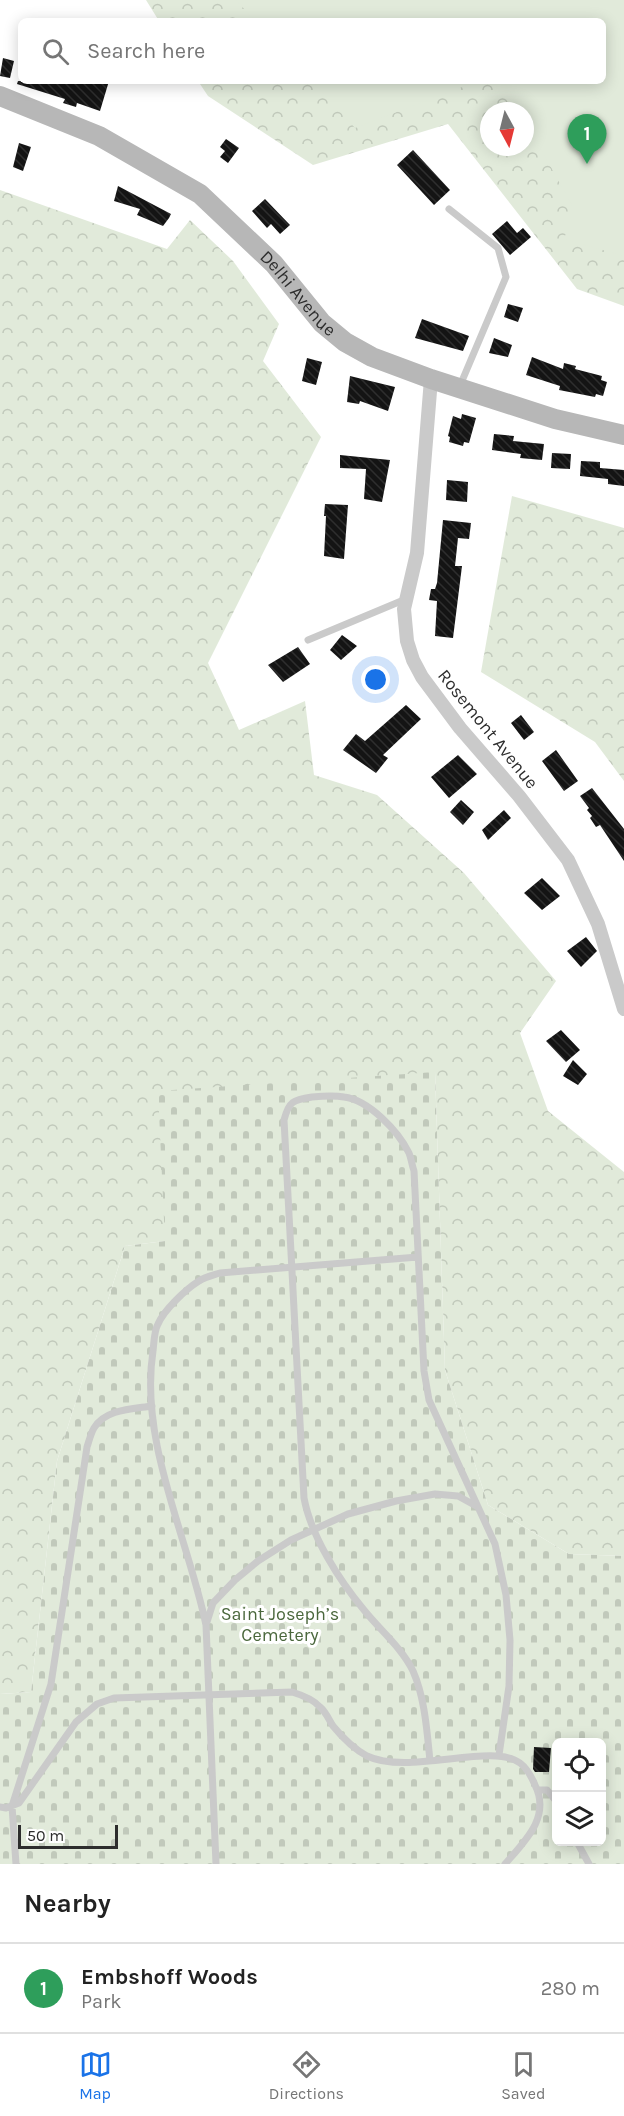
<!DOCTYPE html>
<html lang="en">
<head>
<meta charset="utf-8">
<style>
	body { margin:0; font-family:Karla,sans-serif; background:#f2f2f2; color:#222 }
	.controls { position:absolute; right:18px; bottom:18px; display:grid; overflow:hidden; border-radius:9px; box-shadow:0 3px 15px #0003 }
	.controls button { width:54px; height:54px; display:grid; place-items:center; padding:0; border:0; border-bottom:2px solid #e0e0e0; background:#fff; color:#222; font:30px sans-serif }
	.compass { position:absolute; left:480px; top:102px; width:54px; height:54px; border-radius:50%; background:#fff; box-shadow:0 3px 15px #0003; rotate:173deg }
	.scale { position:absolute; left:18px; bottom:15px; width:100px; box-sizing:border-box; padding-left:6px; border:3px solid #2d2d2d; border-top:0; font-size:16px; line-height:21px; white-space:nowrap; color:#2d2d2d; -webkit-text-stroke:4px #fff; paint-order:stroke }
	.you { position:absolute; left:376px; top:680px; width:21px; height:21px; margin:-15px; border:4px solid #fff; border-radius:50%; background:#1a73e8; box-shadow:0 0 0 9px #1a73e833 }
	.badge { display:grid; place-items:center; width:39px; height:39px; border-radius:50%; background:#1a73e8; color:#fff; font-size:20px; font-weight:700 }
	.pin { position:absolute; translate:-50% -50px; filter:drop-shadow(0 2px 3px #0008) }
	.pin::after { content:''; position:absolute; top:32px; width:21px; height:18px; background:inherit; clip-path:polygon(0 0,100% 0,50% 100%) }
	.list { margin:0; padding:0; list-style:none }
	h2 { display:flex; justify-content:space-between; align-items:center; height:78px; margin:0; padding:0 24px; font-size:26px }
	h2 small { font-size:20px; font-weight:400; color:#767676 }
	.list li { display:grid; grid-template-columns:39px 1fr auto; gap:18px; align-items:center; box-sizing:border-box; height:90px; padding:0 24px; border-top:2px solid #e0e0e0 }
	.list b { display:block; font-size:22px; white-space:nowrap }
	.list p { margin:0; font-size:20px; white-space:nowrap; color:#767676 }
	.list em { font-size:20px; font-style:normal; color:#767676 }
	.icon { flex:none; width:33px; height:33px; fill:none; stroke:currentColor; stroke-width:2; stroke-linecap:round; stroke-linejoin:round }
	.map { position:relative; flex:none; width:624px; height:1864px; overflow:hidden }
	.search { position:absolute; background:#fff; box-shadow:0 3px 15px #0003; left:18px; right:18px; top:18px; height:66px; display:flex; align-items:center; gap:15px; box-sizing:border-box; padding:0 21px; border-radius:9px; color:#767676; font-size:22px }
	.sheet { height:168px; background:#fff }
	nav { display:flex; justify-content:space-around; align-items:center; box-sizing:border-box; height:84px; border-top:2px solid #e0e0e0; background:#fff; font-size:16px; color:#767676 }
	nav a { display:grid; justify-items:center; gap:3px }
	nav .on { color:#1a73e8 }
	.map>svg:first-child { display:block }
	.forest { fill:url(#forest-crowns); fill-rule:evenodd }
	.cemetery { fill:url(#cemetery-stones); fill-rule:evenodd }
	.park { fill:#e1eada }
	.building { fill:url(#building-back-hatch) }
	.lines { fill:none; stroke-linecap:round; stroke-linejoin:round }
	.lane { stroke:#cacaca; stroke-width:7 }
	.street { stroke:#cacaca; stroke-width:14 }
	.secondary { stroke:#b7b7b7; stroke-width:20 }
	.labels { text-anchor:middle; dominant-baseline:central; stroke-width:6; stroke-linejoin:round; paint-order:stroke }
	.street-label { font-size:18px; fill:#2d2d2d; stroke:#fff }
	.park-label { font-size:18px; fill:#4a673c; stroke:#fff }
</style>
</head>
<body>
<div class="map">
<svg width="624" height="1864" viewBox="0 0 624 1864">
	<defs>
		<pattern id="forest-crowns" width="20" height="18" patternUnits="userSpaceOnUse" patternTransform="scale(1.5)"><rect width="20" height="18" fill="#e1eada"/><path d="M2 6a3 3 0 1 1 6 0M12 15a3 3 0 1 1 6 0" fill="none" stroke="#c1c9bb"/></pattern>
		<pattern id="cemetery-stones" width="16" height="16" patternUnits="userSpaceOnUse" patternTransform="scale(1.5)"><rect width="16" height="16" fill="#e1eada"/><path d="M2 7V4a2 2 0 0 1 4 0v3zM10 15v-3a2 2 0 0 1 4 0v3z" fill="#c1c9bb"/></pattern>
		<pattern id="building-back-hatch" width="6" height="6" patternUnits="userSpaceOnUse" patternTransform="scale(1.5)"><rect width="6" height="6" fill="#141414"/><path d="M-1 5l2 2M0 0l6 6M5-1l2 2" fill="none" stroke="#2e2e2e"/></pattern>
	</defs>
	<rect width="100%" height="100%" fill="#fff"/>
	<!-- forest -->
	<path class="forest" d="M146,0H624V306L577,289L448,124L313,165L208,96L198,81H603V21H159ZM489,111H525V147H489Z
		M0,190L167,249L190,220L233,261L279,324L263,361L321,437L208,663L239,730L305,701L314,775L377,795L464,873L556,981L520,1033L548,1111L624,1172V1556L569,1554L488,1505L445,1370L435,1072L165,1241L125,1246L57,1461L31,1692L0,1694Z
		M512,496L624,528V781L595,742L481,672Z"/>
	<!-- cemetery -->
	<path class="cemetery" d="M435,1072L445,1370L488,1505L569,1554L624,1556V1864H0V1694L31,1692L57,1461L125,1246L165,1241L158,1091ZM556,1742H602V1842H556Z"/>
	<!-- park -->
	<path class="park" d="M236,0H624V256L564,239L574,209L525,120V111H520L504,81H603V21H255Z
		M312,81H478L355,128Z"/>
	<!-- building -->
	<path class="building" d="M3,58L14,61L10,78L0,76Z
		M18,81H109L100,111L77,103L76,107L63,103L65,99L17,84Z
		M226,139L239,148L228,163L220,157L225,151L220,147Z
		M19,143L31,147L23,171L13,167Z
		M413,150L450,190L434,205L397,165Z
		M118,186L171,214L169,218L163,226L137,215L140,209L114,201Z
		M265,199L290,225L280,234L271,224L267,228L252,211Z
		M507,221L517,233L523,228L531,237L510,255L492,234Z
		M508,304L523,308L518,322L504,317Z
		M422,319L469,336L463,351L415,338Z
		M494,338L512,345L508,357L489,353Z
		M532,357L563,369L564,363L576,366L575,369L602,376L601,380L607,382L603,396L596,394L595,397L559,390L560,386L526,375Z
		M307,358L322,362L316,385L302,381Z
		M350,376L395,387L388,411L360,401L359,404L347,402Z
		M462,414L476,418L469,443L464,442L463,446L449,442L450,437L448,436L453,416L461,419Z
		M494,434L514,436L513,441L544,444L542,460L520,458L521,454L492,450Z
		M552,453L571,454L570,469L551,468Z
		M340,455L390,460L382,502L364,499L366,469L340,468Z
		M581,461L600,462V468L624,470V486L608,484V479L580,476Z
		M447,480L468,482L467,502L446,500Z
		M325,504L348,505L344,559L324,556L326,516H324Z
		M443,520L471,523L469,539L458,538L455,566H462L453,638L435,636L437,601L429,600L431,589H435L437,583Z
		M342,635L357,646L341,660L330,650Z
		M298,647L310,664L283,682L268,665Z
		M406,705L421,719L383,755L388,758L376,773L343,750L356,734L365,741Z
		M521,715L534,732L524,740L511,723Z
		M556,750L578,781L564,791L542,761Z
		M458,755L477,774L449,798L431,777Z
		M592,788L624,829V861L600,825L596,827L590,818L592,816L587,810L589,808L580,796Z
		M461,800L474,812L463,825L450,812Z
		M504,810L511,818L488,840L482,830Z
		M542,878L560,896L542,910L524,893Z
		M586,937L597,951L581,967L567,951Z
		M561,1030L580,1050L566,1062L546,1041Z
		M573,1060L587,1074L578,1085L563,1076Z
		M534,1747L551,1748L549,1772H535L533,1769Z"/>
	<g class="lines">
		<!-- lane -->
		<path class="lane" d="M449,209L498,248L506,277L459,388
			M308,640L406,599
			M207,1622L213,1603L235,1580L258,1561L291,1540L348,1514L396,1501L435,1494L458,1496L478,1507
			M430,1761C427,1732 425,1698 413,1671C402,1648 380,1630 364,1610C339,1580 311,1536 304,1498L284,1120C289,1101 293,1100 312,1097C322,1096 334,1095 344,1097C369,1100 398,1131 409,1153C411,1158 412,1165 414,1171L424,1371L429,1400L495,1544L506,1595L510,1640L509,1686L499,1755
			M538,1790H547L556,1801
			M0,1807L6,1808L19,1803L76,1722L97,1704L114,1698L292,1692C302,1695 313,1699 320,1707C326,1712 329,1720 333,1726C342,1737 354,1749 367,1756C409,1776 492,1742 520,1763C527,1768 532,1778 535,1785C551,1817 525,1841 505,1864
			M577,1842L589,1864
			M16,1864L12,1806L51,1684L87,1447C89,1441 91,1433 94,1428C105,1409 133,1409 152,1406
			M216,1864L206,1625C188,1538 139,1441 153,1351C154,1343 154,1331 158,1324C164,1310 186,1289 199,1281C205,1277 214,1275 220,1273L418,1257"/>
		<!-- street -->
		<path class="street" d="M431,379L417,553L404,609L407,641L413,660L422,677L460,728L519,796L568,860L598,924L624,1009"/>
		<!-- secondary -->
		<path class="secondary" id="s1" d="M0,96L99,136L200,194L274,264L322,323L345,342L372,357L431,379L555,419L624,435"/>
	</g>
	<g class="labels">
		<!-- street labels -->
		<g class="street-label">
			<text stroke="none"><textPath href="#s1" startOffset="363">Delhi Avenue</textPath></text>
			<text transform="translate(488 729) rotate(51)">Rosemont Avenue</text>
		</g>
		<!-- park labels -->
		<g class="park-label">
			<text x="280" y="1614">Saint Joseph’s<tspan x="280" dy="21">Cemetery</tspan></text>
		</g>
	</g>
</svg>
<div class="controls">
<button><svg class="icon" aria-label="locate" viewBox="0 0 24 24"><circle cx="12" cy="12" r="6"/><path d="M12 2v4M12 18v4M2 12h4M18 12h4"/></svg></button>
<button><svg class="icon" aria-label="layers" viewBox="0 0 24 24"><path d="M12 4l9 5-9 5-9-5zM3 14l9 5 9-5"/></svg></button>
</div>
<svg class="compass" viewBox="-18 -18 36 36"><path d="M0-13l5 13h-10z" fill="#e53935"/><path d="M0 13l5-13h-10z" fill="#767676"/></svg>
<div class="scale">50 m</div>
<div class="you"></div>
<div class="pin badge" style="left:587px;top:164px;background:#2e9e5b">1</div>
<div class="search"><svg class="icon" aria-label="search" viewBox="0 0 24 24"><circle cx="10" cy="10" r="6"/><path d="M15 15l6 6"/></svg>Search here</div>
</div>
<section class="sheet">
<h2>Nearby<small></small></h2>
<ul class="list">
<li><span class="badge" style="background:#2e9e5b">1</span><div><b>Embshoff Woods</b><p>Park</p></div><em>280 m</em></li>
</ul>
</section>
<nav>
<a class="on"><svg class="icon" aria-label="map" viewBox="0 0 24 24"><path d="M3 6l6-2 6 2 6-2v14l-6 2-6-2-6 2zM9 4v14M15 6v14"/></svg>Map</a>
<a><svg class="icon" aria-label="directions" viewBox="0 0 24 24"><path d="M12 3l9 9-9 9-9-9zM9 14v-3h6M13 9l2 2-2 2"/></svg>Directions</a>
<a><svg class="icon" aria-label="saved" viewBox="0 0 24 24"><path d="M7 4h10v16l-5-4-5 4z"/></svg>Saved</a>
</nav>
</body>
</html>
